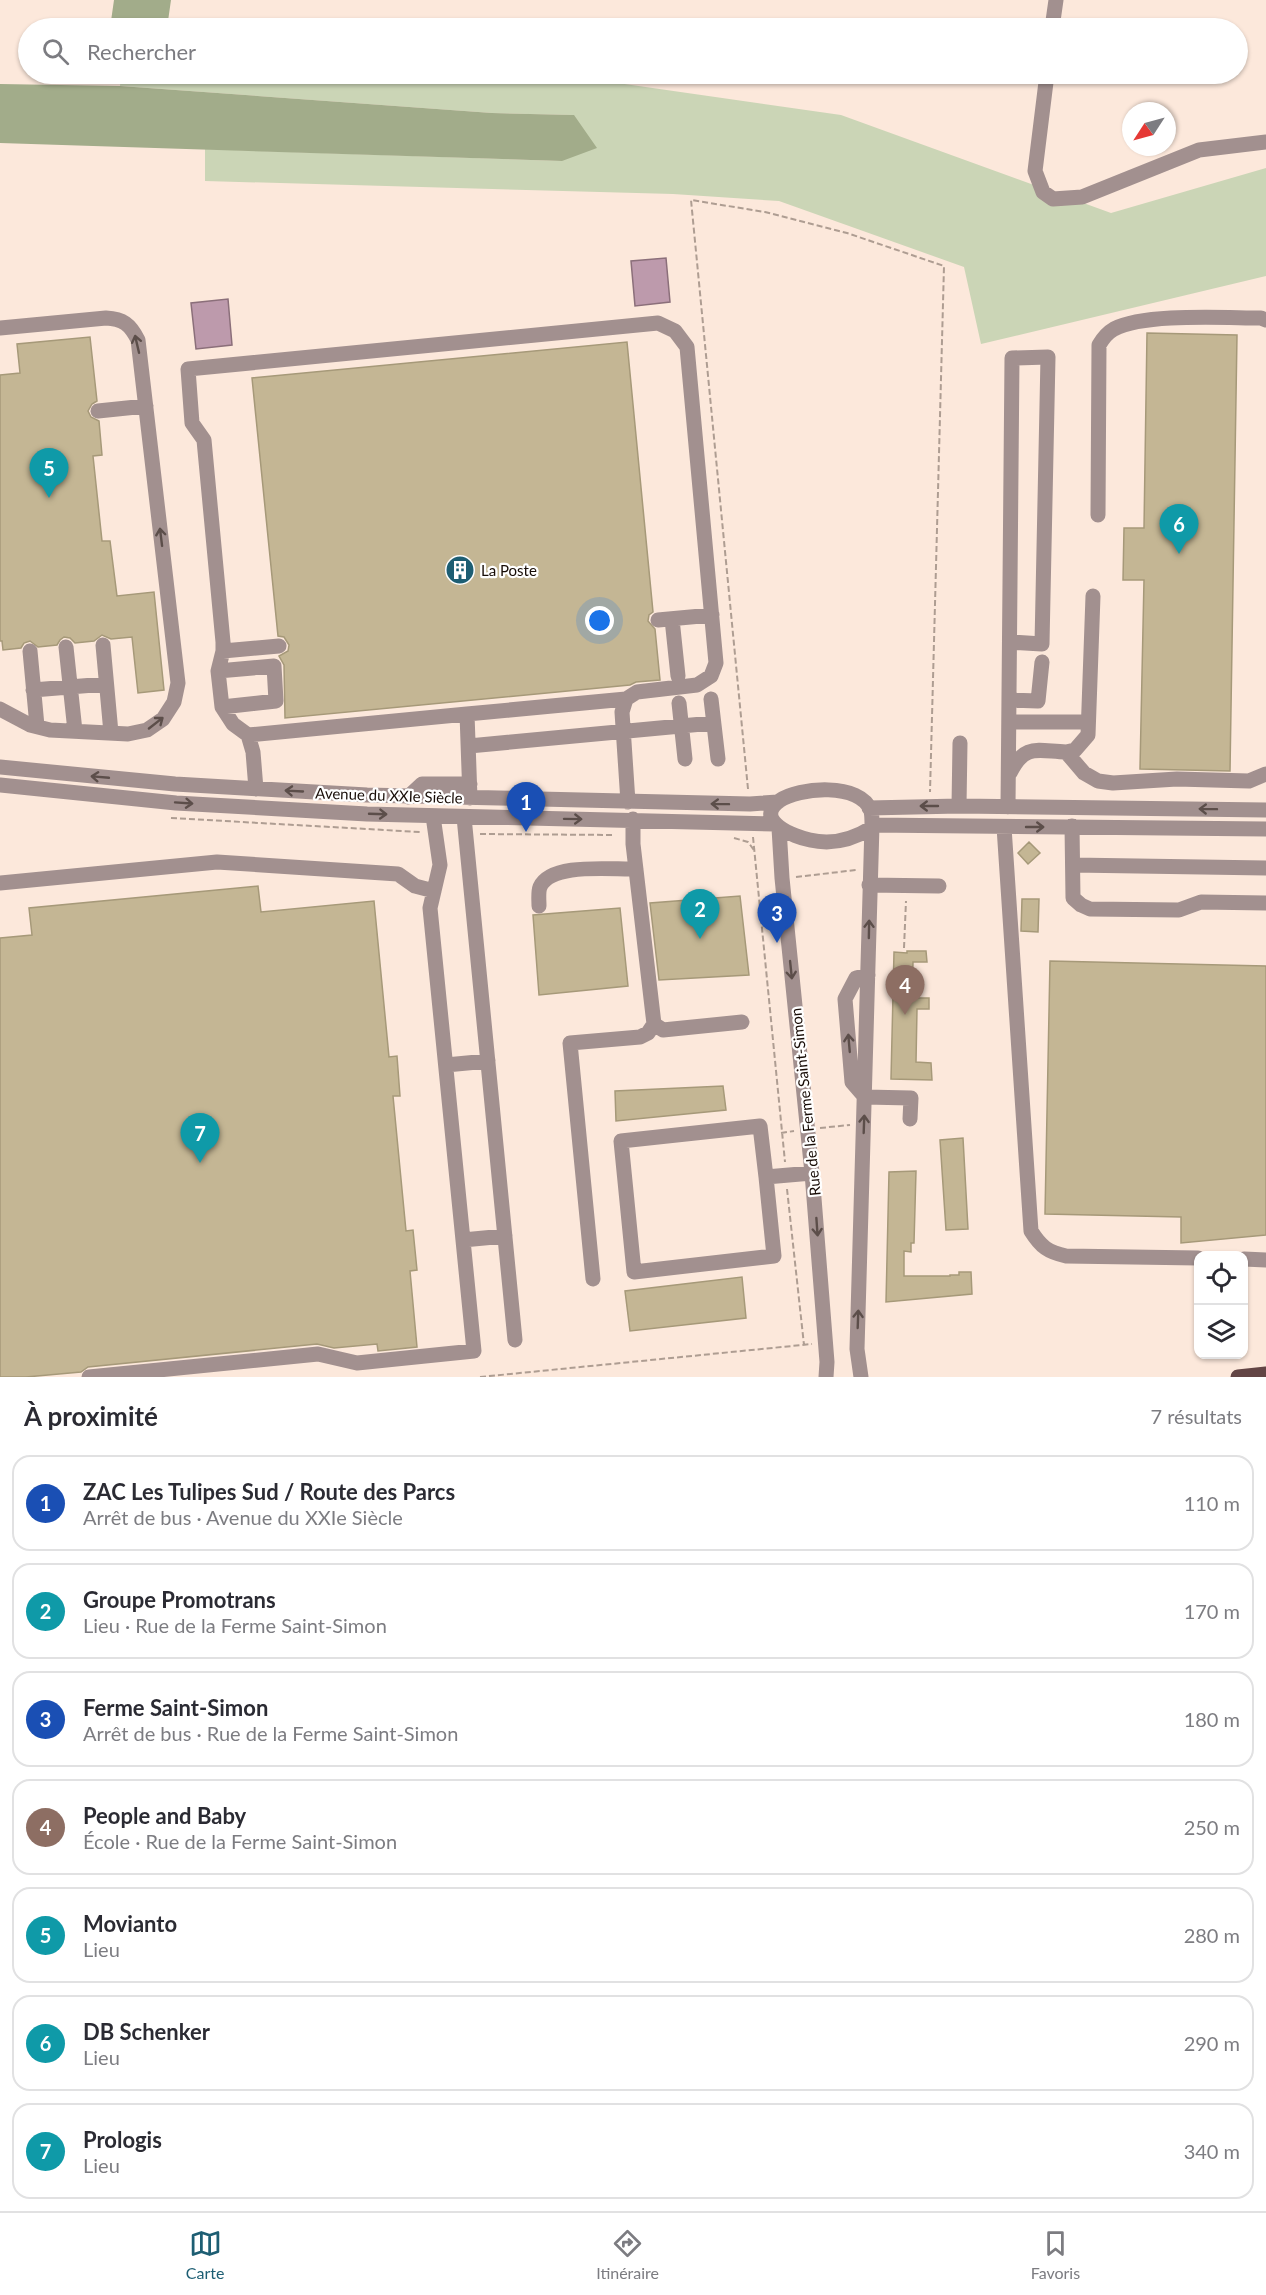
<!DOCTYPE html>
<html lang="fr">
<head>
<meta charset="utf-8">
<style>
	body { margin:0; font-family:Lato,sans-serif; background:#f7f7f7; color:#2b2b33 }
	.controls { position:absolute; right:18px; bottom:18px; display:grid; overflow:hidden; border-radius:12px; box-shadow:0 2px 4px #0004 }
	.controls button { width:54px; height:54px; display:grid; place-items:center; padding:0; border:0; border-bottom:2px solid #e1e1e2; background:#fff; color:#2b2b33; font:30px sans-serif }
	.compass { position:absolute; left:1122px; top:102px; width:54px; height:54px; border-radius:50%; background:#fff; box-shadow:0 2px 4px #0004; rotate:234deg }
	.you { position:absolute; left:600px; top:621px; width:21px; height:21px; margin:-15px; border:4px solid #fff; border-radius:50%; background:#1a73e8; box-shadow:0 0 0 9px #1a73e833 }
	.badge { display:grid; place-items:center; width:39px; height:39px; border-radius:50%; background:#1d5e73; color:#fff; font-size:20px; font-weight:700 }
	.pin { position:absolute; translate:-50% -50px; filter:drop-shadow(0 2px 3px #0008) }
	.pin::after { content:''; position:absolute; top:32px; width:21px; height:18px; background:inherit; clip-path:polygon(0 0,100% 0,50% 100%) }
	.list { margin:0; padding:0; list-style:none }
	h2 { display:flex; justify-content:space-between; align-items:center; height:78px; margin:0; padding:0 24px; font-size:26px }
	h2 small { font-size:20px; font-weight:400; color:#7c7c81 }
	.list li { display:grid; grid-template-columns:39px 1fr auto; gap:18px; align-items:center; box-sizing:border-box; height:96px; margin:0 12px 12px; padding:0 12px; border:2px solid #e1e1e2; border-radius:18px }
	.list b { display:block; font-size:22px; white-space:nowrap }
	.list p { margin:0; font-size:20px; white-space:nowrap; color:#7c7c81 }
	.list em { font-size:20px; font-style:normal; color:#7c7c81 }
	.icon { flex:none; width:33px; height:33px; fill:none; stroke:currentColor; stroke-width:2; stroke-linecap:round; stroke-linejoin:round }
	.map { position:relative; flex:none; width:1266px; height:1377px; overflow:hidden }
	.search { position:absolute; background:#fff; box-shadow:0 2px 4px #0004; left:18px; right:18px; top:18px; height:66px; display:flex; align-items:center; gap:15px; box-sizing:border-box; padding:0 21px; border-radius:33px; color:#7c7c81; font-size:22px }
	.sheet { height:834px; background:#fff }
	nav { display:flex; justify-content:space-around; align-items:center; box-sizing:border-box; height:84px; border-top:2px solid #e1e1e2; background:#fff; font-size:16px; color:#7c7c81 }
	nav a { display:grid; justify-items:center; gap:3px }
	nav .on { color:#1d5e73 }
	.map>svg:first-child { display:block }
	.green { fill:#cbd5b6 }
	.forest { fill:#a2ac8a }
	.water { fill:#bd9aac; stroke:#8b6f7a; stroke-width:1.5 }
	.building { fill:#c4b694; stroke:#a69979; stroke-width:1.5 }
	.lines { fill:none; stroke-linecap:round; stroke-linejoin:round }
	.path { stroke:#ae9d92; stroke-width:2; stroke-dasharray:6 3; stroke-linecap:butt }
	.minor { stroke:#a2908f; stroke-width:15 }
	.major { stroke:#634545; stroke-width:15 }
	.oneway { stroke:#5c4e4a }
	.labels { text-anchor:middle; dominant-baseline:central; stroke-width:4.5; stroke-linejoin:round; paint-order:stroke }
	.poi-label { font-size:15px; fill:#170c06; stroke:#fff; text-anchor:start }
	.street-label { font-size:15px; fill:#170c06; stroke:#fff }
</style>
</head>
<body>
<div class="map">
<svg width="1266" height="1377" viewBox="0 0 1266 1377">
	<rect width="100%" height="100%" fill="#fce8db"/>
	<!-- green -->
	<path class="green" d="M121,74H555L841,115L1111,213L1266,168V276L981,344L964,267L779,201L673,194L205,181V149L562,161L574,115L492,113L120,86Z"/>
	<!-- forest -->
	<path class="forest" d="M114,0H171L167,28H110Z
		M0,84L120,86L492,113L574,115L597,148L562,161L0,143Z"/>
	<!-- water -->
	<path class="water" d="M666,258L670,302L635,306L631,261Z
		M228,299L232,345L196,349L191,303Z"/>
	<!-- building -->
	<path class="building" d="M1147,333L1237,335L1230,771L1140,769L1144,580H1123L1124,528H1144Z
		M90,337L97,401L92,404L88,411L91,417L99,421L102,455L93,456L102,541H110L117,596L154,592L164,690L138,693L132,637L111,639L102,635L94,641L75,643L70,638L64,637L60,640L57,645L38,647L30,641L24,643L21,648L3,650L2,641H0V375L20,373L17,344Z
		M627,342L653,612L649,615L648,621L655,629L660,680L636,682L630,685L285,718L284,665L279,656L288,651L289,645L284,637L278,636L252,378Z
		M1029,842L1040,853L1028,864L1018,853Z
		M258,886L261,912L374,901L389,1057L397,1056L400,1096H393L406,1231L413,1230L417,1270L410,1271L417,1347L378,1351L377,1344L334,1348L317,1344L88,1367L81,1372L26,1377H0V938L32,935L29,908Z
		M740,896L749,975L659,980L650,903Z
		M1022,899H1039L1038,932L1021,931Z
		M620,908L628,986L539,995L533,915Z
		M907,951H926L927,962H913L912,998H929V1009H917L916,1062L931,1063L932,1080L891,1079L894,952L907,953Z
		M1050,961L1266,966V1235L1181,1243V1217L1045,1214Z
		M723,1086L726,1110L616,1121L615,1091Z
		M963,1138L968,1229L946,1230L940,1140Z
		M916,1171L914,1243H911V1252L904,1251V1276H950V1275H959V1272H971L972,1294L886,1302L889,1172Z
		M742,1277L746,1318L630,1331L625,1291Z"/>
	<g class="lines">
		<!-- path -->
		<path class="path" d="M748,789L691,200L765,212L847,233L944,266L930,792
			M171,818L420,832
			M480,834L615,835
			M753,837L785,1162
			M734,838L748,842L754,850
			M796,877L856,870
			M904,948L906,901
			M820,1128L850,1125
			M781,1133L794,1131
			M787,1189L804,1345
			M480,1377L812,1344"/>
		<!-- minor -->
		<path class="minor" d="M1052,28L1056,0
			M1047,74L1035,171L1043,192L1053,199L1082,197L1199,150L1266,142
			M0,328L106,318C123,319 130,324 138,340L178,683L174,702L163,719L147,730L128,734L50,730L30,725L0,709
			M98,411L146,406
			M1098,515L1099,345C1103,338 1107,333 1114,329C1145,313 1224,318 1261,318L1266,320
			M672,619L678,676
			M658,620L712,615
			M103,645L111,733
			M66,647L75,731
			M30,651L37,726
			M223,651L279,646
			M218,671L274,666L276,701L222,707
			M33,690L106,684
			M711,699L718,759
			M1009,700L1038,701L1042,662
			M679,703L685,759
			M467,714L626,699
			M1009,722H1088
			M248,735L467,714L470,798
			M469,746L713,723
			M1066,752L1075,750L1088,735L1093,596
			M0,767L175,784L367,795L750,804L778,802
			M1010,773C1025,743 1037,751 1066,752L1084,773L1098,781L1113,783L1177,779L1249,781L1266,774
			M0,785L176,803L367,814L775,824
			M256,789L253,752L248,735L233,724L222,707L218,671L223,651V642L204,440L192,423L188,369L658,323L675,331L687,347L716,663L711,676L697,685L637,692L626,699L622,712L628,802
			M408,797L422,784H470
			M959,806L960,743
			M1008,807L1012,358L1048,357L1042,644L1010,642
			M869,808L959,806L1266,810
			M464,817L515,1340
			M872,825L1266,829
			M1072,826L1073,898L1081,905L1090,909L1179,910L1201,902L1266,903
			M1004,827L1031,1231C1041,1247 1048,1252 1066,1256L1198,1258
			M779,828L782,878L812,1173L827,1362L826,1377
			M1073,865L1266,868
			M0,883L217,862L398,874L415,886L434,891
			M869,885L939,886
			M539,906C539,900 538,892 540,887C551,862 612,870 636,869
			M868,975L856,978L845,999L852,1082L865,1097L911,1098L910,1119
			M654,1024L663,1030L742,1022
			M446,1065L488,1061
			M766,1177L760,1126L621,1141L634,1272L774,1256L766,1177L812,1173
			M463,1240L505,1236
			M1244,1259L1266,1260
			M593,1279L570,1043L640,1037L648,1033L654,1024L633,844V819
			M89,1377L318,1354L357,1363L474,1351L430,908L440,865L433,816
			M861,1377L857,1349L872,825C872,821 872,815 871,811C861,782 798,787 779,801C753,821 795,837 810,840C832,845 852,840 871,828"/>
		<!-- major -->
		<path class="major" d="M1238,1377L1266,1374"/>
	</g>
	<!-- one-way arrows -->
	<defs><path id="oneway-shaft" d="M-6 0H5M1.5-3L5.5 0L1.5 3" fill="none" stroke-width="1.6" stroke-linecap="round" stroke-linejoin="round" transform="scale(1.5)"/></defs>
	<g class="oneway">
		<use href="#oneway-shaft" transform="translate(137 344) rotate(-103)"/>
		<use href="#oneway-shaft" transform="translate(161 537) rotate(-97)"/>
		<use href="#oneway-shaft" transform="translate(156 723) rotate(-38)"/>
		<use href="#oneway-shaft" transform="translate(100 777) rotate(-175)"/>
		<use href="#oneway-shaft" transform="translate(294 791) rotate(-177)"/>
		<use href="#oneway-shaft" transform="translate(184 803) rotate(4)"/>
		<use href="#oneway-shaft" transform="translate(720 804) rotate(-179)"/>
		<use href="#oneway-shaft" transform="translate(929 806) rotate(-180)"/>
		<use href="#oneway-shaft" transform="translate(1208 809) rotate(-179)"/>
		<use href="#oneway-shaft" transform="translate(378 814) rotate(2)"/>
		<use href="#oneway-shaft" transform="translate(573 819) rotate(1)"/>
		<use href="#oneway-shaft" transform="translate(1035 827)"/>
		<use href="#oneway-shaft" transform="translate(869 929) rotate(-89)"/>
		<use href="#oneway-shaft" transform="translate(791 970) rotate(84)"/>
		<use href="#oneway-shaft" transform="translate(849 1043) rotate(-95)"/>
		<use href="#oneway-shaft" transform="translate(864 1124) rotate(-88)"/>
		<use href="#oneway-shaft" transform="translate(817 1227) rotate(86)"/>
		<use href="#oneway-shaft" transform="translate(858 1319) rotate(-88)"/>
	</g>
	<!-- icons -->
	<defs>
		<g id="building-disc" transform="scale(1.5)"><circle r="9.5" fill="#1d5e73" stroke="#fff"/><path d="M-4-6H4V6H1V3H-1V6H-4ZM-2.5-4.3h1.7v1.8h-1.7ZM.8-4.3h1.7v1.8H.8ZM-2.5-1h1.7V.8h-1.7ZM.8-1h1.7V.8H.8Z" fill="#fff"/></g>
	</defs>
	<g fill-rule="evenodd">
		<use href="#building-disc" x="460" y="570"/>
	</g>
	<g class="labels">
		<!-- poi labels -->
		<g class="poi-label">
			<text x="481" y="570">La Poste</text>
		</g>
		<!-- street labels -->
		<g class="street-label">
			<text transform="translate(389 795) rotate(2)">Avenue du XXIe Siècle</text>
			<text transform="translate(805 1102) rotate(-96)">Rue de la Ferme Saint-Simon</text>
		</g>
	</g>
</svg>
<div class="controls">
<button><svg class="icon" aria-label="locate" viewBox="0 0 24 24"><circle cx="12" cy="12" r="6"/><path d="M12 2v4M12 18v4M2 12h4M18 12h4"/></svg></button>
<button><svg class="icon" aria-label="layers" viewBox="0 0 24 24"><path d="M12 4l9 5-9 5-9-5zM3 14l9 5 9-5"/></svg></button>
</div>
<svg class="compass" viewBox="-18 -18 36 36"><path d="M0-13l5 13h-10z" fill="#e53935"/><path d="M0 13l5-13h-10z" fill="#7c7c81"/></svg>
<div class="you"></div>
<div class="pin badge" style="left:526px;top:832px;background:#1a4fb4">1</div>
<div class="pin badge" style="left:700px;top:939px;background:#0f9aa8">2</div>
<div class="pin badge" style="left:777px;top:943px;background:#1a4fb4">3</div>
<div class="pin badge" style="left:905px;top:1015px;background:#8d6e63">4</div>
<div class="pin badge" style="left:49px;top:498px;background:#0f9aa8">5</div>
<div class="pin badge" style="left:1179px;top:554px;background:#0f9aa8">6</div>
<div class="pin badge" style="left:200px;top:1163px;background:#0f9aa8">7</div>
<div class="search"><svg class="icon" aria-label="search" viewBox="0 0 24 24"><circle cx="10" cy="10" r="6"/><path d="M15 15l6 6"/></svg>Rechercher</div>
</div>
<section class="sheet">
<h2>À proximité<small>7 résultats</small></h2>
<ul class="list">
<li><span class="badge" style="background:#1a4fb4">1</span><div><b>ZAC Les Tulipes Sud / Route des Parcs</b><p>Arrêt de bus · Avenue du XXIe Siècle</p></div><em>110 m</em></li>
<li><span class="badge" style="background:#0f9aa8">2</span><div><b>Groupe Promotrans</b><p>Lieu · Rue de la Ferme Saint-Simon</p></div><em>170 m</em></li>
<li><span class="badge" style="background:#1a4fb4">3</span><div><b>Ferme Saint-Simon</b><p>Arrêt de bus · Rue de la Ferme Saint-Simon</p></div><em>180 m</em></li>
<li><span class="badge" style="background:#8d6e63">4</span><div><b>People and Baby</b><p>École · Rue de la Ferme Saint-Simon</p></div><em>250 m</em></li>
<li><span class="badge" style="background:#0f9aa8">5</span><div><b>Movianto</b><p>Lieu</p></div><em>280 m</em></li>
<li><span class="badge" style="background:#0f9aa8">6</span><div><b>DB Schenker</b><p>Lieu</p></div><em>290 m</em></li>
<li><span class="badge" style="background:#0f9aa8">7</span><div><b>Prologis</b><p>Lieu</p></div><em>340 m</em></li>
</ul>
</section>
<nav>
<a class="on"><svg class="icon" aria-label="map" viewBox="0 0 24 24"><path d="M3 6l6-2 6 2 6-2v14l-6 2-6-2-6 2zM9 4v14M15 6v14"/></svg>Carte</a>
<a><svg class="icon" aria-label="directions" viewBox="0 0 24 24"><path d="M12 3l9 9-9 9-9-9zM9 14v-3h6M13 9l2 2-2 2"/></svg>Itinéraire</a>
<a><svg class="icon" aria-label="saved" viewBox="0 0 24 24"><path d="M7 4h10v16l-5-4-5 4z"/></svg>Favoris</a>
</nav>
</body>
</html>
